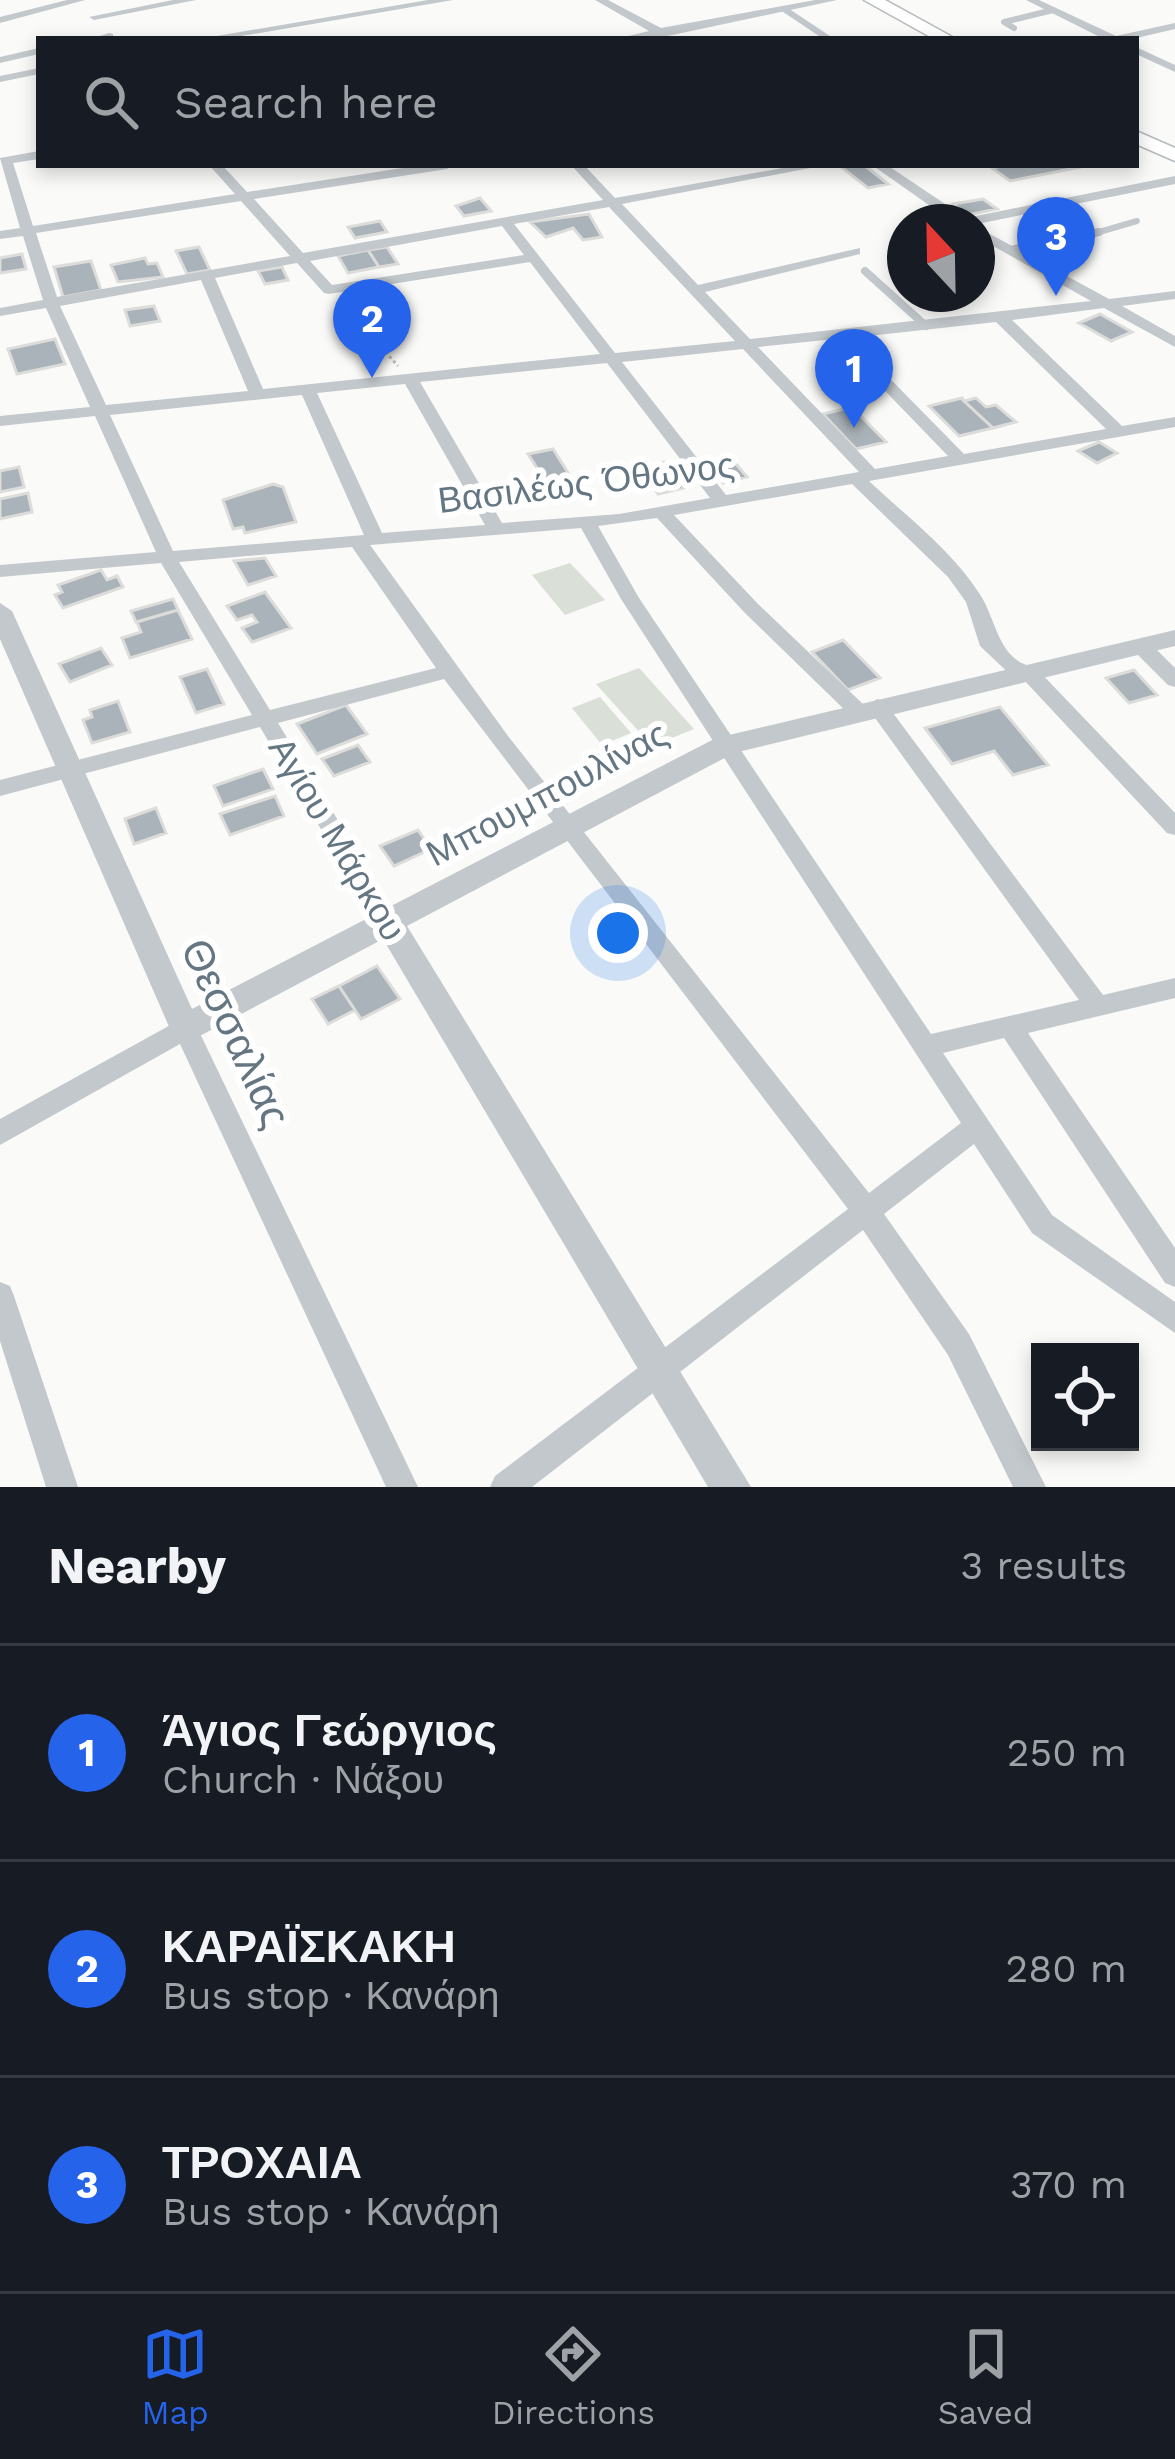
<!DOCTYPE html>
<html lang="en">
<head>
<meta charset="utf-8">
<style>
	body { margin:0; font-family:"Work Sans",sans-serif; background:#20242c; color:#f1f3f6 }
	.controls { position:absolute; right:36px; bottom:36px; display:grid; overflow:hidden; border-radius:0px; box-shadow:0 6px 18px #0003 }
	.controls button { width:108px; height:108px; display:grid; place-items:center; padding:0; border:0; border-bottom:3px solid #363941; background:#171b24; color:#f1f3f6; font:60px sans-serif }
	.compass { position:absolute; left:887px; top:204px; width:108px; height:108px; border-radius:50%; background:#171b24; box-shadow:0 6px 18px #0003; rotate:338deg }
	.you { position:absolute; left:618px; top:933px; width:42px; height:42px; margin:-30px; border:9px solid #fff; border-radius:50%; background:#1a73e8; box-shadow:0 0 0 18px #1a73e833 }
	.badge { display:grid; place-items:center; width:78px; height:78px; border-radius:50%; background:#2563eb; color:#fff; font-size:39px; font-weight:700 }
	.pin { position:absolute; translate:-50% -99px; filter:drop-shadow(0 3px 6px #0008) }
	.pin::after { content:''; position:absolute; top:63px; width:42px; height:36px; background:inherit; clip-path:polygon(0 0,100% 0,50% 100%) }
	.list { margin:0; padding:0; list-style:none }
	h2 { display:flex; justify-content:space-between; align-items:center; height:156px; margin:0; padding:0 48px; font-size:51px }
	h2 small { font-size:39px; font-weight:400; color:#9ea1a6 }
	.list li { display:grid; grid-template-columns:78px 1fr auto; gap:36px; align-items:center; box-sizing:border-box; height:216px; padding:0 48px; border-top:3px solid #363941 }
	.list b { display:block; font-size:45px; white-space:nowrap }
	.list p { margin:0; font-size:39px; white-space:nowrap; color:#9ea1a6 }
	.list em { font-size:39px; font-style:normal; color:#9ea1a6 }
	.icon { flex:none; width:66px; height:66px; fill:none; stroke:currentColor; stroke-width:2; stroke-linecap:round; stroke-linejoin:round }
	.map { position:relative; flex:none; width:1175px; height:1487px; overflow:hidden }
	.search { position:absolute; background:#171b24; box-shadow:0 6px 18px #0003; left:36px; right:36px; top:36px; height:132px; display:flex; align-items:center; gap:30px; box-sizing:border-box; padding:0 42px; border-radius:0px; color:#9ea1a6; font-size:45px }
	.sheet { height:804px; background:#171b24 }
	nav { display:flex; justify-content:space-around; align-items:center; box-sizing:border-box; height:168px; border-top:3px solid #363941; background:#171b24; font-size:33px; color:#9ea1a6 }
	nav a { display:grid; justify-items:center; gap:6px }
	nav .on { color:#2563eb }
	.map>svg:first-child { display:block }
	.green { fill:#dadfd7 }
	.building { fill:#aab3b9; stroke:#dcdcda; stroke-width:3 }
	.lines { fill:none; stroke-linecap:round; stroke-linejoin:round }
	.primary-casing { stroke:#b5babe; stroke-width:3 }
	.path { stroke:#bbbfc2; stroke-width:3; stroke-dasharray:3 3; stroke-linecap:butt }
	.service-far1 { stroke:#c3c8cc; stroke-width:6 }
	.service { stroke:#c3c8cc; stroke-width:8 }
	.minor { fill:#c3c8cc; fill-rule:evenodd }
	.tertiary { fill:#c3c8cc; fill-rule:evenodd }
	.primary { fill:#fff; fill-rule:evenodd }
	.labels { text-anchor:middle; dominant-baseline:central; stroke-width:12; stroke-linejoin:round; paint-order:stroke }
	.street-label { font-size:36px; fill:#657683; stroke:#fff }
	.near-street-label { font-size:42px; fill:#657683; stroke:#fff }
</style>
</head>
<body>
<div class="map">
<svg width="1175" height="1487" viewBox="0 0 1175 1487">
	<rect width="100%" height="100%" fill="#fafaf8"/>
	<!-- green -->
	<path class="green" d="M570,563L605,600L565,615L532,575Z
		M639,668L694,729L652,746L596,684Z
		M600,697L631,733L602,745L572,708Z"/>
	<!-- building -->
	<path class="building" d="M864,165L888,184L868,188L841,167Z
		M1008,165H1091L1010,181L992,168Z
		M480,198L491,211L464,216L456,206Z
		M983,199L997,209L967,215L953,204Z
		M589,214L602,237L583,240L573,228L546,237L530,222Z
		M380,221L387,232L355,238L348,227Z
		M199,247L210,270L187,274L176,251Z
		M387,247L398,264L379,267L368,250Z
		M368,250L379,267L348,273L338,256Z
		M22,254L26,269L0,273V258Z
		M145,258L148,264L157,263L163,277L118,282L111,265Z
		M91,261L101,290L63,297L54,267Z
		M282,267L288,280L265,284L258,271Z
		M915,294H960L964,297L928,305Z
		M154,306L160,321L130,326L125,310Z
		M1100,314L1132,332L1111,341L1079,323Z
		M55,339L65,364L17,374L8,349Z
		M962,398L964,401L993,428L959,436L929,406Z
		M976,398L986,407L996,405L1016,422L993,428L964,401Z
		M852,407L886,442L856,449L823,414Z
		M1099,442L1117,453L1097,463L1078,451Z
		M553,449L579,490L555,496L528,454Z
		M730,457L747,477L723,483L706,462Z
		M665,462L683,488L658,494L640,468Z
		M19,467L24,487L0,492V471Z
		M273,484L283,487L296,522L245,533L243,527L233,529L223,500Z
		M28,493L32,512L0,519V499Z
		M265,558L276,576L248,585L234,561Z
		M101,570L107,580L117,576L123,587L63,608L55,595L62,592L58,585Z
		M265,592L291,628L252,642L242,628L257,622L252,615L237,620L227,606Z
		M173,599L178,610L136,622L131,611Z
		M178,610L192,639L130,658L122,638L141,632L137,622Z
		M843,640L880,678L848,690L812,652Z
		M101,648L112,665L70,682L59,664Z
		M207,669L224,704L196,713L180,677Z
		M1134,670L1157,695L1129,703L1106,678Z
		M118,701L130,732L92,743L83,720L92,717L90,710Z
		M346,705L367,734L317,754L297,724Z
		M1000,707L1048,765L1013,775L994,751L952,764L925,728Z
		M358,745L370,762L334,776L322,759Z
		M263,769L273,789L223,806L214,786Z
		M275,796L284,816L230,835L220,814Z
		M156,808L166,833L134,844L125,819Z
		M418,830L431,849L394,866L380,846Z
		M377,966L400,999L361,1019L339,986Z
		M339,986L355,1010L328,1024L312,999Z"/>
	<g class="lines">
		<!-- primary casing -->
		<g class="primary-casing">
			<path id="primary" d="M864,0H885L956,39H934Z
				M1136,131L1175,148V161L1136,144Z"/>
		</g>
		<!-- path -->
		<path class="path" d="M341,303L398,366"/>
		<!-- service-far1 -->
		<path class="service-far1" d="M784,9L829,39
			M1014,28L1004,22L1053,10
			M1089,235L1137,221"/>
		<!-- service -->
		<path class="service" d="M1010,250L1099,232
			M865,271L926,326"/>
		<!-- minor -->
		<path class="minor" d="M67,0H85L0,23V17Z
			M173,0H196L94,20L89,17Z
			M428,0H453L224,39H199Z
			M595,0H608L661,28L815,0H837L663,37L616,39L649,31Z
			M1026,0H1039L1116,36L1175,23V29L1132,39H1104Z
			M109,33L113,34V38L91,39Z
			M1136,47L1175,65V72L1136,54Z
			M39,48V54L0,63V57Z
			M39,68V74L0,82V76Z
			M39,151V159L13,163L33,226L235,194L209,165H222L247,192L422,165H453L447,169L254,199L303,253L603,200L571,165H584L615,198L799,165H826L622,204L698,285L860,248V254L705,292L750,339L1091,301L977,237V227L1109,299L1175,291V299L1122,306L1175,336V347L1104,308L1012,320L1122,426L1175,417V427L869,481C907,517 953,551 981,596C997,622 999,662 1035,667L1175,813V835L1167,833L1023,679L1014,678L980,646L966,602L948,577L852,484L674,515L758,604L865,706L868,711L858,718L851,716L744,612L657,518L598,526L639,598L931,1034L1079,1000L870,711L867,706L877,699L884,701L1103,995L1175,978V998L1028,1033L1175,1248V1287L1165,1283L1004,1038L943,1053L1052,1215L1175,1302V1333L1032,1233L974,1144L884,1214L969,1334L1046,1487H1013L948,1355L863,1230L532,1487H490L495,1476L848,1209L444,679L278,723L397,916L401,923L397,930L389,932L381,930L260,727L0,796V780L252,715L161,563L0,577V565L156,552L95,416L0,426V416L90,407L46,308L0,316V308L43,300L23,236L0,239V231L20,228L0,158ZM241,201L290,256L57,297L36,233ZM609,207L735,341L615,353L514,224ZM502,226L524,255L332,285L310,261ZM530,262L600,354L263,389L215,278L297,263L324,293L329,294ZM201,280L248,391L106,405L60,306ZM996,322L1106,429L964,454L850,338ZM835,339L948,456L875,469L758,347ZM743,349L859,472L726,495L622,362ZM607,363L710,498L619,514L502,523L420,382ZM405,384L485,525L382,533L317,393ZM302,395L364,535L173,551L110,415ZM581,528L621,599L961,1123L869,1193L508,736L370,545ZM352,547L436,668L270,710L179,562Z
			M872,165H887L966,218L1175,176V184L977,224L953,222Z
			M1141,640L1148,641L1175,668V687L1168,685L1134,651L1131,646Z
			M185,1017L194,1021L418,1487H386L180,1044L0,1145V1119Z
			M0,1282L10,1286L14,1296L78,1487H46L0,1341Z"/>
		<!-- tertiary -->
		<path class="tertiary" d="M0,603L12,611L192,1009L716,738L1175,630V646L734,753L407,926L751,1487H708L383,939L196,1038L185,1042L174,1038L0,639Z"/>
		<!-- primary -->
		<use href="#primary" class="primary"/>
	</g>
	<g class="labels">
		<!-- street labels -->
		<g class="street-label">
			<text transform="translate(586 483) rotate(-7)">Βασιλέως Όθωνος</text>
			<text transform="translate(547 794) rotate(-28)">Μπουμπουλίνας</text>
			<text transform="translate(337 839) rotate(59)">Αγίου Μάρκου</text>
		</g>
		<!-- near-street labels -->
		<g class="near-street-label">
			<text transform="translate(236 1033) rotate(65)">Θεσσαλίας</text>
		</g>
	</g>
</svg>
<div class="controls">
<button><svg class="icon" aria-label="locate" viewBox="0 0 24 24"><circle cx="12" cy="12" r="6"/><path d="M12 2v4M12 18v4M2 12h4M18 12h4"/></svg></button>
</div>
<svg class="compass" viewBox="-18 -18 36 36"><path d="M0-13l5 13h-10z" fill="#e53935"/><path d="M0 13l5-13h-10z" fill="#9ea1a6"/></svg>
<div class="you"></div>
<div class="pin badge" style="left:854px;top:428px">1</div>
<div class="pin badge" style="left:372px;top:378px">2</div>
<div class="pin badge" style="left:1056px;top:296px">3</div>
<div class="search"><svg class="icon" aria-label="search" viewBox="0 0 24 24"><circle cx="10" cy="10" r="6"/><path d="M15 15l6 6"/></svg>Search here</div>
</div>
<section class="sheet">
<h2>Nearby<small>3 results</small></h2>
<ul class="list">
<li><span class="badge">1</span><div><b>Άγιος Γεώργιος</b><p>Church · Νάξου</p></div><em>250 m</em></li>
<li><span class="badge">2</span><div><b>ΚΑΡΑΪΣΚΑΚΗ</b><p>Bus stop · Κανάρη</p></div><em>280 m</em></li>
<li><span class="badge">3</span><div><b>ΤΡΟΧΑΙΑ</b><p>Bus stop · Κανάρη</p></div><em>370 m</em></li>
</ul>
</section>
<nav>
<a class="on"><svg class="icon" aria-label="map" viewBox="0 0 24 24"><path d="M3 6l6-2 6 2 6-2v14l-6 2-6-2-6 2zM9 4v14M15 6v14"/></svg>Map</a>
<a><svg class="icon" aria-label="directions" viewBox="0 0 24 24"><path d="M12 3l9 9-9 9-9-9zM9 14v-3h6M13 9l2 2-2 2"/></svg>Directions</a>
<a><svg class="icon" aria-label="saved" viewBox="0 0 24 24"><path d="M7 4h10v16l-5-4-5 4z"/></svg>Saved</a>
</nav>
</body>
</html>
